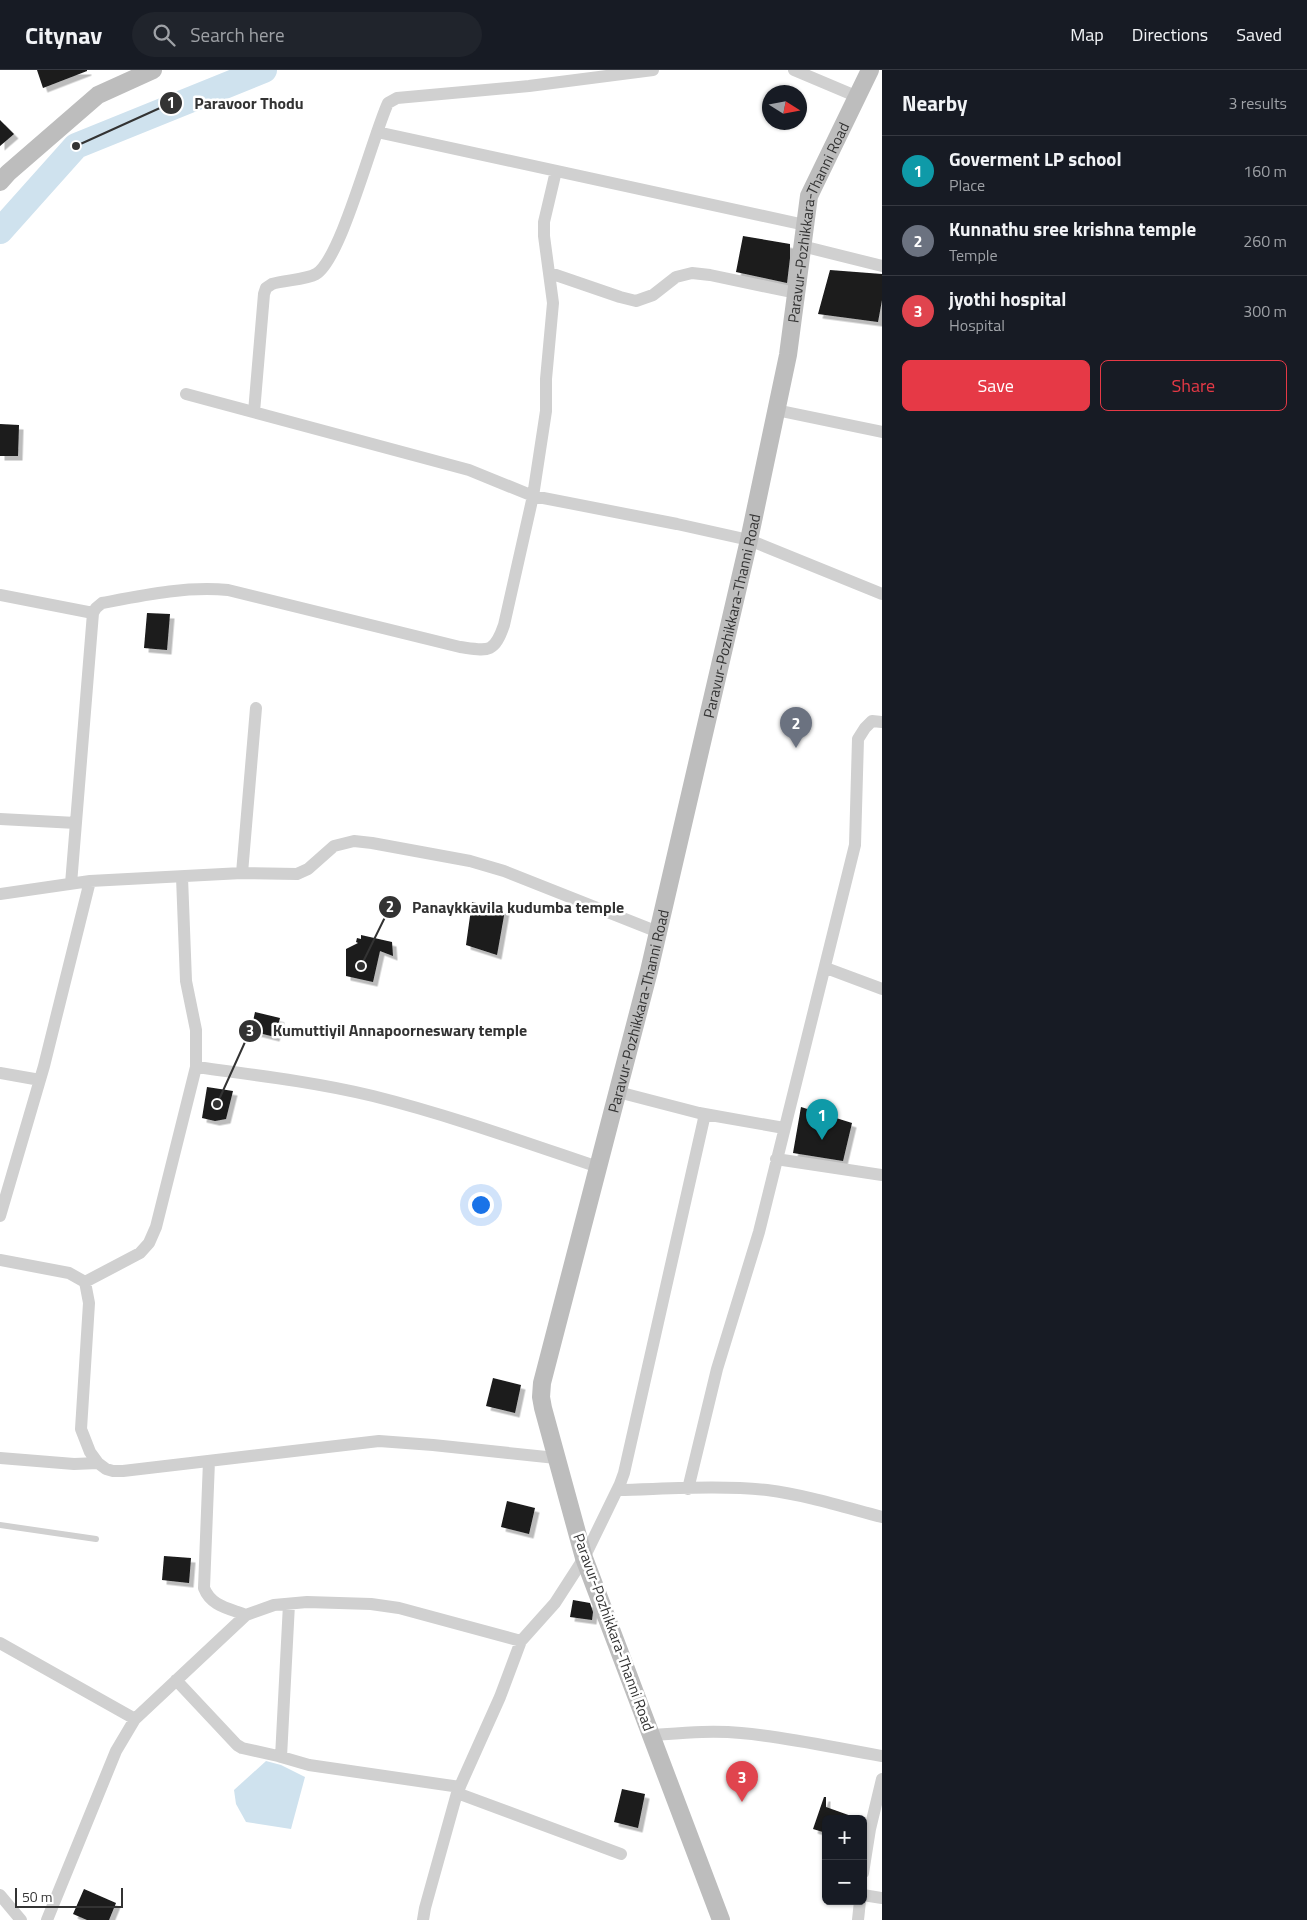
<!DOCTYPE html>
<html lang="en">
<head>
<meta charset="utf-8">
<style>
	body { margin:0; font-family:"Titillium Web",sans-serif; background:#20242c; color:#f1f3f6 }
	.controls { position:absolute; right:15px; bottom:15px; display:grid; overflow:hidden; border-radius:8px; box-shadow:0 1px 4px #0004 }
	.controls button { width:45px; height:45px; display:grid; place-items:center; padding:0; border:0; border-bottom:1px solid #363941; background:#171b24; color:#f1f3f6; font:25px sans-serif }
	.compass { position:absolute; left:762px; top:15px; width:45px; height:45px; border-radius:50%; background:#171b24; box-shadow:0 1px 4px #0004; rotate:101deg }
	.scale { position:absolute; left:15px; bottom:12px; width:108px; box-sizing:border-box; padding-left:5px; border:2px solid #333; border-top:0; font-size:14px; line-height:18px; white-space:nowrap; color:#333; -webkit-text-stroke:4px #fff; paint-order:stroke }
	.you { position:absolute; left:480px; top:1134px; width:18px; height:18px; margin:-12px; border:4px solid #fff; border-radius:50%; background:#1a73e8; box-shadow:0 0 0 8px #1a73e833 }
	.badge { display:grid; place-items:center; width:32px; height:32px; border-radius:50%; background:#e63946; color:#fff; font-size:16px; font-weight:700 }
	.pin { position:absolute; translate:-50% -41px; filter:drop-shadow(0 1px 2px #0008) }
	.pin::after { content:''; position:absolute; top:26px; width:18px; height:15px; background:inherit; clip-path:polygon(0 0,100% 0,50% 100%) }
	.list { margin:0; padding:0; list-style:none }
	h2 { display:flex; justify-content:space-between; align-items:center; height:65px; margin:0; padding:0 20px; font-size:21px }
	h2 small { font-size:16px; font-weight:400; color:#9ea1a6 }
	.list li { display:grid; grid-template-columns:32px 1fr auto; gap:15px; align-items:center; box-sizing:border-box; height:70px; padding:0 20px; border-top:1px solid #363941 }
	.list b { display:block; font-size:19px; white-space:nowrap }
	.list p { margin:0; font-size:16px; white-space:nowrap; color:#9ea1a6 }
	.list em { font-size:16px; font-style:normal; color:#9ea1a6 }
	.actions { display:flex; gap:10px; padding:15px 20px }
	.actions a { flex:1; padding:11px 0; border:1px solid #e63946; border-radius:8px; text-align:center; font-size:18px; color:#e63946 }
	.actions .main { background:#e63946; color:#fff }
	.icon { flex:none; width:28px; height:28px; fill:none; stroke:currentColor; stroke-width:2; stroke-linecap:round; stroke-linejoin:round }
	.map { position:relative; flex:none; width:882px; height:1850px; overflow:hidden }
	header { display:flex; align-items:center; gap:30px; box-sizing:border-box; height:70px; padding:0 25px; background:#171b24; border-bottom:1px solid #363941 }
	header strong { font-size:24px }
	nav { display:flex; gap:28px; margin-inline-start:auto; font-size:18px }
	.search { width:350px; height:45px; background:#20242c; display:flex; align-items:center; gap:12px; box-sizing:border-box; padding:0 18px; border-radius:28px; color:#9ea1a6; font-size:19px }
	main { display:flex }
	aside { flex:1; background:#171b24 }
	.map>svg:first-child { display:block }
	.water { fill:#cfe2ee }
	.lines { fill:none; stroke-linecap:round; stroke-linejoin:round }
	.river { stroke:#cfe2ee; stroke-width:26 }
	.building { fill:#1a1a1a; filter:url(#shadow) }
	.service { stroke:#d0d0d0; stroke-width:6 }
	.minor { stroke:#d0d0d0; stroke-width:12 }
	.secondary { stroke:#bdbdbd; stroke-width:18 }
	.labels { text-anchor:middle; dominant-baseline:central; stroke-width:5; stroke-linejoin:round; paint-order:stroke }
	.street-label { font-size:15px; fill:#333; stroke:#fff }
	.leader { fill:none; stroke:#333; stroke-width:2 }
	.callout-dot { fill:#333; stroke:#fff; stroke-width:2 }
	.mark-label { font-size:15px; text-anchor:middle; font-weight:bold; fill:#fff }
	.callout-label { font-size:16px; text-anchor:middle; font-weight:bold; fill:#333; stroke:#fff; stroke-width:5; stroke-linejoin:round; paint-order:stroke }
</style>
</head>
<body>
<header>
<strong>Citynav</strong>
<div class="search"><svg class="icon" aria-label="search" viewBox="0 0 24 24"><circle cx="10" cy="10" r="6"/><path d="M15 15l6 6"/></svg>Search here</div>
<nav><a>Map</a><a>Directions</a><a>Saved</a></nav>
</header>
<main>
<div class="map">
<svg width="882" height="1850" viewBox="0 0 882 1850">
	<defs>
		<filter id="shadow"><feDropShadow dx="4.5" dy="4.5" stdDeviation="0" flood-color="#0004"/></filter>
	</defs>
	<rect width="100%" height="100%" fill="#fff"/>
	<!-- water -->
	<path class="water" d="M266,1691L281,1695L305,1707L291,1759L246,1752L236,1734L234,1720Z"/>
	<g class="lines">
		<!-- river -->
		<path class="river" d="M0,161L76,76L264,0"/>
	</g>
	<!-- building -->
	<path class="building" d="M37,0H87V1L43,18Z
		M0,50L14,64L0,76Z
		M743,166L790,174V188L787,213L736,202Z
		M830,200L882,204V230L878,252L818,244Z
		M0,354L19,355L18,386H0Z
		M147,543L170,544L167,580L144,578Z
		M472,832L505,840L497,885L466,875Z
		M361,865L392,872L393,886L380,881L373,912L346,906V879L358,873L356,872L357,868L361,869Z
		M255,942L280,948L275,967L251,961Z
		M207,1017L233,1021L226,1049L215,1051L202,1048Z
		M801,1037L852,1053L843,1091L793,1083Z
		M493,1308L521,1315L515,1343L486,1336Z
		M507,1431L535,1438L529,1464L501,1457Z
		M164,1486L191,1488L189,1513L162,1510Z
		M573,1530L590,1533L593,1542L592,1550L570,1547Z
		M622,1719L645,1724L638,1758L614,1752Z
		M824,1727H826V1737L854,1747L853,1749H826V1763L813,1759Z
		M84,1819L116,1833L109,1850H87L73,1844Z"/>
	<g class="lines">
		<!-- service -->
		<path class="service" d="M0,1455L96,1469"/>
		<!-- minor -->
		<path class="minor" d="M794,0L858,27
			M377,62L805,155
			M802,176L882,196
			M550,203L620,227L636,231L653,225L676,207L692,203L710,205L796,223
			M186,324L469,400L533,426L677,454L749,470L882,524
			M776,340L882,362
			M254,342L264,224L266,218L272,214C284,210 306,210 316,204C341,190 373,65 388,33L397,28L529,16L653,0
			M0,525L93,543
			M0,749L76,753
			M242,803L256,638
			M71,814L93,543L96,538L102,533C144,525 186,516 228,520L460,577C488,581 494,584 504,555L533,426L546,341V309L553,233L544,166V152L556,101
			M0,824L90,811L242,803L297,804L308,799L334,776L354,771L372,773L470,791L504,801L658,862
			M826,898L882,919
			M196,997C255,1005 315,1012 373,1026C449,1045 524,1072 598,1097
			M0,1003L40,1010
			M618,1022L699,1043L784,1058
			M776,1089L882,1105
			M0,1146L44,996L90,811
			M0,1190L69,1203L85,1212L89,1233L81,1359L90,1382L98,1393L106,1399L113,1401H123L379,1371L433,1375L556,1388
			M85,1212L140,1183L149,1173L156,1157L196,997V960L186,911L182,807
			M0,1388L74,1394L98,1393
			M209,1391L204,1518C211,1536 228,1538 246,1545
			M688,1419L717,1299L759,1162L855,775L858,669L865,658L872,651L882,652
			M618,1420C665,1419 720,1415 767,1420C806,1425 844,1437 882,1447
			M0,1573L135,1649
			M176,1610L237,1675L242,1678L278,1686L309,1695L460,1717
			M652,1665C681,1663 711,1660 741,1663C788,1667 835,1678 882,1686
			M281,1687L289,1534
			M457,1723L621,1784
			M863,1803L870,1759L882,1709
			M0,1825L21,1850
			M863,1825L882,1828
			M47,1850L116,1681L135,1649L246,1545L274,1535L307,1532L371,1534L399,1538L521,1571L555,1533L584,1488L620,1414L624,1403L705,1044
			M423,1850L425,1838L457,1723L500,1627L521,1571
			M858,1850L860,1831"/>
		<!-- secondary -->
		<g class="secondary">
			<path d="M0,112L8,103L98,25L153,0"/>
			<path id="s1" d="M721,1850L584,1488L543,1338L541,1327L542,1313L649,901L749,470L788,285L809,126L870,0"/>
		</g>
	</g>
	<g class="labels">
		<!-- street labels -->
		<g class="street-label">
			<text stroke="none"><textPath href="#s1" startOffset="1762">Paravur-Pozhikkara-Thanni Road</textPath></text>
			<text stroke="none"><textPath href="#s1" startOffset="1358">Paravur-Pozhikkara-Thanni Road</textPath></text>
			<text stroke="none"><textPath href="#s1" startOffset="952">Paravur-Pozhikkara-Thanni Road</textPath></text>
			<text transform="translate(614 1562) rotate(70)">Paravur-Pozhikkara-Thanni Road</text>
		</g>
	</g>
	<!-- callouts -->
	<path class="leader" d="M76 76L171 33M361 896L390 837M217 1034L250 961"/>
	<g class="callout-dot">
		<circle cx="76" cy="76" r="5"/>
		<circle cx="361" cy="896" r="5"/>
		<circle cx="217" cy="1034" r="5"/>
		<circle cx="171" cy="33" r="12"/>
		<circle cx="390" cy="837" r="12"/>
		<circle cx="250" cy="961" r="12"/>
	</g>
	<g class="mark-label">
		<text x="171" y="38">1</text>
		<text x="390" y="842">2</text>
		<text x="250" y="966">3</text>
	</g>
	<g class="callout-label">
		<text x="249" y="39">Paravoor Thodu</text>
		<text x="518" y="843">Panaykkavila kudumba temple</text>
		<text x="400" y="966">Kumuttiyil Annapoorneswary temple</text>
	</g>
</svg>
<div class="controls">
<button>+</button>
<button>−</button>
</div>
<svg class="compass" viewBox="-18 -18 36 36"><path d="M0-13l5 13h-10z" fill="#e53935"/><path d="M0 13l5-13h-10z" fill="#9ea1a6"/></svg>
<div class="scale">50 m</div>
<div class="you"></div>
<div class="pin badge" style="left:822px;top:1070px;background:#0f9aa8">1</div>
<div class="pin badge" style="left:796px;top:678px;background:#6b7280">2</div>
<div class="pin badge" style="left:742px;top:1732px;background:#e0444e">3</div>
</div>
<aside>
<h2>Nearby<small>3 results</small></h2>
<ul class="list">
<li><span class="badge" style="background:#0f9aa8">1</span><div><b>Goverment LP school</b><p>Place</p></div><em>160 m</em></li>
<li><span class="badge" style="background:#6b7280">2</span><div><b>Kunnathu sree krishna temple</b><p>Temple</p></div><em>260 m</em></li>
<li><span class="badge" style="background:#e0444e">3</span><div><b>jyothi hospital</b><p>Hospital</p></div><em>300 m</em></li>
</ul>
<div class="actions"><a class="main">Save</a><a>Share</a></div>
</aside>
</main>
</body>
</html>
